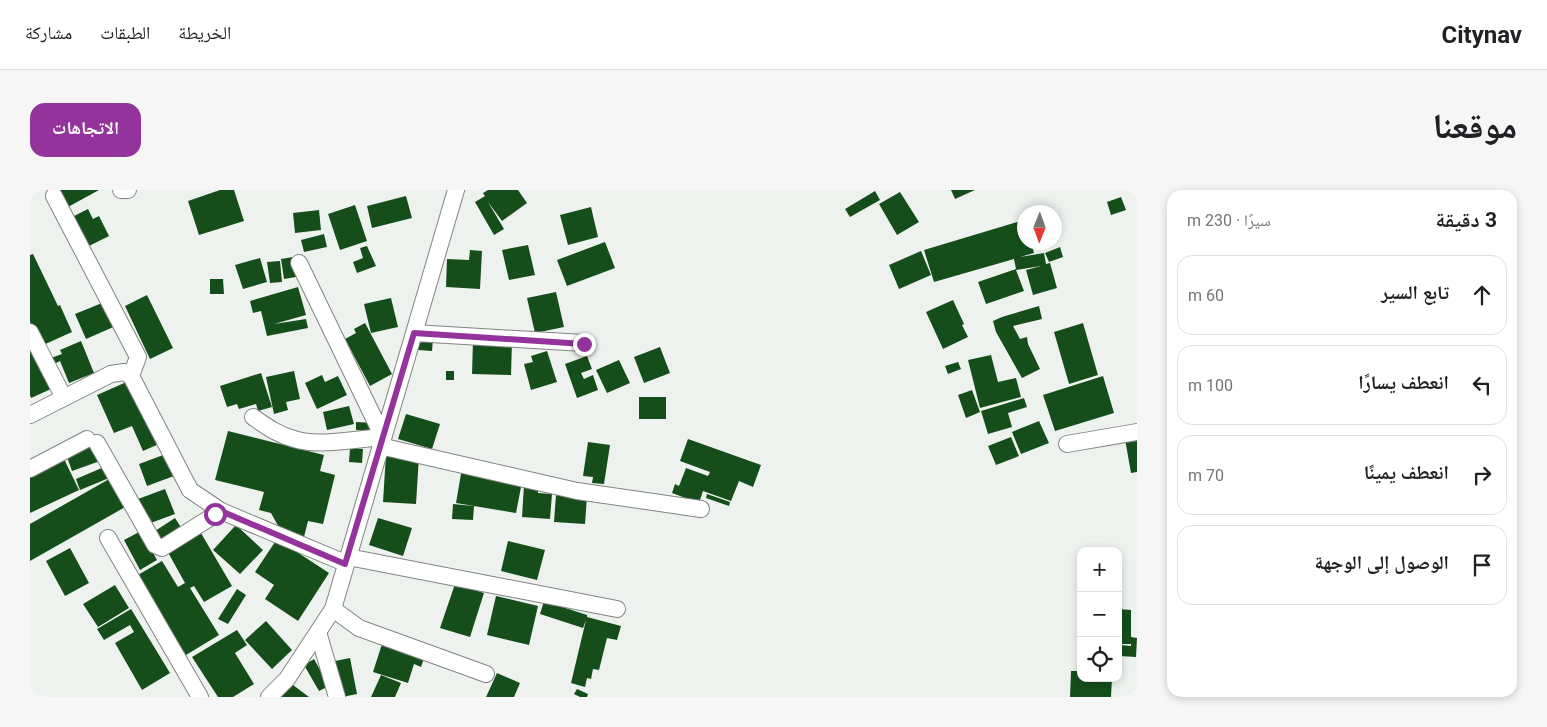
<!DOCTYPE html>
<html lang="ar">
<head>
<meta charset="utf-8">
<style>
	body { margin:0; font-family:Roboto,"Noto Naskh Arabic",sans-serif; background:#f6f6f6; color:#202124; direction:rtl }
	.controls { position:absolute; right:15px; bottom:15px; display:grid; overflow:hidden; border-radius:10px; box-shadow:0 2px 8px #0003 }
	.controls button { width:45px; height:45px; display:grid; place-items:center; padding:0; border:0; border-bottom:1px solid #e0e0e0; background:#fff; color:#202124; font:25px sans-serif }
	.compass { position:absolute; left:987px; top:15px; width:45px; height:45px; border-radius:50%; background:#fff; box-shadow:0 2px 8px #0003; rotate:181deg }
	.stop { position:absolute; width:15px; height:15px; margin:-11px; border:4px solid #93339b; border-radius:50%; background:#fff }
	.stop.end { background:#93339b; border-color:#fff; box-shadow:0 1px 5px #0008 }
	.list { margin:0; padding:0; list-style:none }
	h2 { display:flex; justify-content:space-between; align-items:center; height:65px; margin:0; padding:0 20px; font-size:21px }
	h2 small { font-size:16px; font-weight:400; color:#757577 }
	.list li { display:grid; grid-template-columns:32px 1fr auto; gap:15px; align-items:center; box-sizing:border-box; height:80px; margin:0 10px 10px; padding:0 10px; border:1px solid #e0e0e0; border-radius:15px }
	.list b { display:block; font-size:19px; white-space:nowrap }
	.list em { font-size:16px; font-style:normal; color:#757577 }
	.icon { flex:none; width:28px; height:28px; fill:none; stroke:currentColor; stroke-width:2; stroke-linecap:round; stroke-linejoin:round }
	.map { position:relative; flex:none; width:1107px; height:507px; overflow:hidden; direction:ltr; border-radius:15px }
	header { display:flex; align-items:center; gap:30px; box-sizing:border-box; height:70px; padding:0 25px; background:#fff; border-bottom:1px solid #e0e0e0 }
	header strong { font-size:24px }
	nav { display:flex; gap:28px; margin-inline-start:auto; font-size:18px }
	.intro { display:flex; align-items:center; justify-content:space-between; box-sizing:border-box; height:120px; padding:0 30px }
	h1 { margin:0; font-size:35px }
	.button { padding:12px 22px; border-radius:15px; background:#93339b; color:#fff; font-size:18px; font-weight:700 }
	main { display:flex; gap:30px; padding:0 30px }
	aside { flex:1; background:#fff; border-radius:15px; box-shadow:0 2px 8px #0003 }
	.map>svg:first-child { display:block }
	.building { fill:#154e1b }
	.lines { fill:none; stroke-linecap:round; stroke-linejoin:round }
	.minor-casing { stroke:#818581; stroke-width:18 }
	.minor { stroke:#fff; stroke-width:16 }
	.route { stroke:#93339b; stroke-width:6 }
</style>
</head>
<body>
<header>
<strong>Citynav</strong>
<nav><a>الخريطة</a><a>الطبقات</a><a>مشاركة</a></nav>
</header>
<div class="intro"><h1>موقعنا</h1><a class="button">الاتجاهات</a></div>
<main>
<aside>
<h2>3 دقيقة<small>سيرًا · 230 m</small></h2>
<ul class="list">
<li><svg class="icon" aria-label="ahead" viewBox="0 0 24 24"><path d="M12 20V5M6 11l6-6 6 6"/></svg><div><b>تابع السير</b></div><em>60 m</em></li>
<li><svg class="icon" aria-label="left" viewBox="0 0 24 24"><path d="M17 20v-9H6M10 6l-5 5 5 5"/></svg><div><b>انعطف يسارًا</b></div><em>100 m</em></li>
<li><svg class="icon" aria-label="right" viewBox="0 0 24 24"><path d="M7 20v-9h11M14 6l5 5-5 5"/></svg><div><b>انعطف يمينًا</b></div><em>70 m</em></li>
<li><svg class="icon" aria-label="arrive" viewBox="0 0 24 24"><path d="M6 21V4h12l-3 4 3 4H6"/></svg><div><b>الوصول إلى الوجهة</b></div></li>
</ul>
</aside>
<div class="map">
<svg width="1107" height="507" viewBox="0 0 1107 507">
	<rect width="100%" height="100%" fill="#eef2ee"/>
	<!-- building -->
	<path class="building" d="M28,0H69L38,17Z
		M190,0H204L214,31L169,45L158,11Z
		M458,0H488L497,13L472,31L458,12L474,39L464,45L445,12L455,6L453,3Z
		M921,0H945L925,9Z
		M845,1L850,10L820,27L815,19Z
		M870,2L889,32L867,45L849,14Z
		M376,6L382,28L342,38L337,16Z
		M1091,7L1096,20L1081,25L1077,12Z
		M325,15L337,51L310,60L298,24Z
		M561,17L568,47L538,55L530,25Z
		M58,19L63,29L69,26L79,46L59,56L44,26Z
		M289,20L291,40L265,43L263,23Z
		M994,30V52H1001L1004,63L990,67L1014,63L1016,74L1020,73L1027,98L1003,105L996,80L1011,76L986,80L994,101L956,114L948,92L986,79L984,69L904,92L894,60Z
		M294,44L297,57L274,62L271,50Z
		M575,52L585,78L537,96L527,70Z
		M498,55L505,85L479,90L472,60Z
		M337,56L346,76L327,83L323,72L333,68L330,58Z
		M1030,57L1033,67L1019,72L1015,63Z
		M440,60L452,61L450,99L416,97L417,69L439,70Z
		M891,61L901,85L869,99L859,75Z
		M3,64L28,116L30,115L42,142L11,156L0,132V65Z
		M263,67L266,87L254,89L251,69Z
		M230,68L237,92L213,99L205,75Z
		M250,71L252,92L240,93L237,72Z
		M180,89H193L194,104H180Z
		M268,97L276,125L244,134L276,129L278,138L237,146L231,121L223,123L220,111Z
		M526,102L534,137L505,143L497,108Z
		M117,105L143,158L120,169L95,116Z
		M361,108L368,137L341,143L334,114Z
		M923,110L934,134L932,135L938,147L913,159L896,122Z
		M77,111L88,135L56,149L45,124Z
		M1009,116L1012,129L983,136L990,149L997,147L998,154L1010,179L992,188L966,142L963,131L972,127Z
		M335,133L362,184L340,196L315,149L326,143L324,139Z
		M1053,133L1068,185L1039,194L1024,142Z
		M389,149H403L402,161L388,160Z
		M0,150L21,199L1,208L0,205Z
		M443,150L482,151L481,185L442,184Z
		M51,151L64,183L39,193L30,171L24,174L21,168L32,164L30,160Z
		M630,157L640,183L614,193L604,167Z
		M517,161L527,192L501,200L494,174L503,172L501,166Z
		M961,165L968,192L986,188L991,207L950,218L938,170Z
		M557,166L562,179L551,183L554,189L563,185L568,200L547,208L535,174Z
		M589,170L600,193L577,203L566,180Z
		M928,172L931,179L918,184L915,176Z
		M264,181L270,209L256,212L258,220L244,224L236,187Z
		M416,181H424V190H416Z
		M231,183L242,217L228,221L226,214L209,219L207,214L197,217L190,196Z
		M292,185L295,192L308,186L317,205L287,219L275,193Z
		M1073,186L1084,223L1025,241L1013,205Z
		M101,190L129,254L113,261L102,236L84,243L67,205Z
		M942,200L950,222L936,228L928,205Z
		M609,207H636V229H609Z
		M994,208L997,217L978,223L982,237L958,244L951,221Z
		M319,216L324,234L297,240L293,222Z
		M376,224L410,234L402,259L368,249Z
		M1009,231L1019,253L991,264L982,242Z
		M326,232L344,233V241L326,240Z
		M198,241L294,265L290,281L305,285L293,334L278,331L274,347L251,341L241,323L229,320L234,302L185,290Z
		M981,247L989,266L966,275L958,256Z
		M1107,247V282L1101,283L1095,249Z
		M658,249L731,275L723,297L709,291L701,311L673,301L669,313L642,303L645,294L649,296L656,278L678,286L680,282L650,271Z
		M558,252L580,255L574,294L562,293L563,287L553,286Z
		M64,254L70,271L42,281L36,264Z
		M320,258L333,259L332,273L319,272Z
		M136,264L144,286L117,296L109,274Z
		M356,264L389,266L386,314L353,312Z
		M34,269L49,300L0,323V285Z
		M74,277L79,288L50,300L46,289Z
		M432,278L492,292L486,323L426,313Z
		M81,288L97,316L0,371V334Z
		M494,295L508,297V303L522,304L520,329L492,327Z
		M135,299L145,324L118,334L108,309Z
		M677,304L700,312L699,316L676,308Z
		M526,305L557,307L555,334L524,332Z
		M423,314L444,316L443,330L422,329Z
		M145,328L152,339L131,352L125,341Z
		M348,328L382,338L373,366L339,355Z
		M206,335L233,360L210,384L183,360Z
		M168,338L202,396L174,412L164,396L160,398L189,445L156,465L106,386L132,371L148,397L155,393L135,357Z
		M111,341L127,370L110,380L94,350Z
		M247,349L299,383L268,431L235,409L244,395L225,382Z
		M478,351L515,360L507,390L471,381Z
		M40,358L59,393L35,406L16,371Z
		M425,394L454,403L440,447L410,438Z
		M85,395L99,418L68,437L53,414Z
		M207,399L216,405L198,434L188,429Z
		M466,406L508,416L499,455L457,445Z
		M514,411L557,425V427L591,436L587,450L577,448L569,480L563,479L561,489L557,488L555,497L541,493L556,430L553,438L510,424Z
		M101,419L140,483L112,500L85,453L104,442L100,435L74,450L67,439Z
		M1088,419L1101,420V447L1107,448L1106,467L1089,466L1090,455L1101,456V454H1088Z
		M236,431L262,460L242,479L215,450Z
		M207,440L217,455L205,463L224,494L203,507H188L162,467Z
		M352,454L394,468L391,477L384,474L378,493L343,482Z
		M320,468L327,504L312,507L305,471Z
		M284,469L299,496L289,501L274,475Z
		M1041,481H1051V488H1082L1081,507H1040Z
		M467,483L490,493L484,507H456Z
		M351,485L371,493L365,507H341Z
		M259,492L279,507H248Z
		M547,499L558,504L557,507H550L544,504Z"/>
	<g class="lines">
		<!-- minor casing -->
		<g class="minor-casing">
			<path id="minor" d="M91,0H98
				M24,6L108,167L101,186
				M0,142L34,208
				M384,143L554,153
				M0,225L81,184L94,182L101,186L160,300L191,321L315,373
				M223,227C236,236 248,245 264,249C287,257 328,249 353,247L269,73
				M67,253L125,355L132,358L191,321
				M1037,254L1107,242
				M350,256L547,301L671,319
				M0,279L57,249
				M78,348L170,507
				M318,367L587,419
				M303,419L329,438L456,484
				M288,442L307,507
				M239,507L257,489L303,419L426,0"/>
		</g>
		<!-- minor -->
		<use href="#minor" class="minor"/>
	</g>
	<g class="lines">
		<!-- route -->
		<path class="route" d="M185,324L191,321L315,374L384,143L554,154"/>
	</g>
</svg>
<div class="controls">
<button>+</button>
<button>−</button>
<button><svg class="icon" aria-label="locate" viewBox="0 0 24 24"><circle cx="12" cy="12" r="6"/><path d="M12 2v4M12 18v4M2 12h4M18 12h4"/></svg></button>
</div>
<svg class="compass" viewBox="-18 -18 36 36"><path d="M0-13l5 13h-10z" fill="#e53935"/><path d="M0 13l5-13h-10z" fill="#757577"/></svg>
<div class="stop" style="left:185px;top:324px"></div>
<div class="stop end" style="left:554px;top:154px"></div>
</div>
</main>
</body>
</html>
